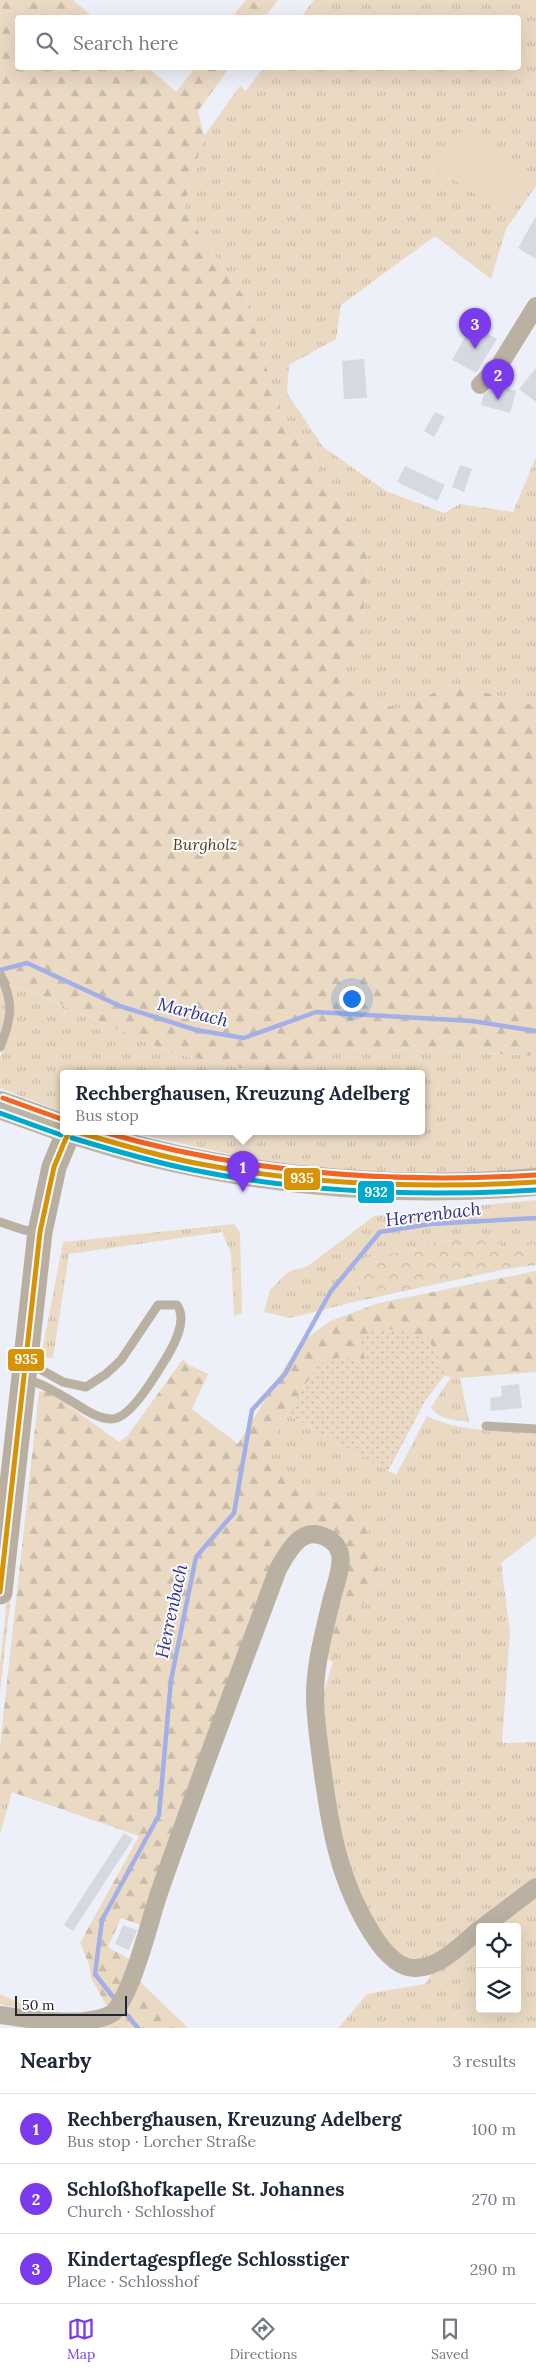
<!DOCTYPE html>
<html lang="en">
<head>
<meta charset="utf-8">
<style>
	body { margin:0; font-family:Lora,serif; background:#f2f2f3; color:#1f2937 }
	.controls { position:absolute; right:15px; bottom:15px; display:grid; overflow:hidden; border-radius:5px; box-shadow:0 5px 20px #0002 }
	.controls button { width:45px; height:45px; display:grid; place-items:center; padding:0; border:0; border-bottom:1px solid #e0e1e3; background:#fff; color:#1f2937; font:25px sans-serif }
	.scale { position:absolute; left:15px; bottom:12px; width:112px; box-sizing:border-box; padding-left:5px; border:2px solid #23252f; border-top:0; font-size:14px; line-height:18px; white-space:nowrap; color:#23252f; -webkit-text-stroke:4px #fbfbfb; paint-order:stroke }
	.you { position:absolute; left:351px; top:998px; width:18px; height:18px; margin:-12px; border:4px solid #fff; border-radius:50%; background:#1a73e8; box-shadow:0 0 0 8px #1a73e833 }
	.badge { display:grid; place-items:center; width:32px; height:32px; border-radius:50%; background:#7c3aed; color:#fff; font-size:16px; font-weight:700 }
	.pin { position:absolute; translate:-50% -41px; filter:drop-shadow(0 1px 2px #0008) }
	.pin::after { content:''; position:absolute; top:26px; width:18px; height:15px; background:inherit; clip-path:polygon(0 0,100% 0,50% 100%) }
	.popup { position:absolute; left:60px; top:1070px; width:365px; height:65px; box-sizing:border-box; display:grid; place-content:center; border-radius:5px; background:#fff; filter:drop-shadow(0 1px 4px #0005); font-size:16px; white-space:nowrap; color:#747a83 }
	.popup b { font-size:19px; color:#1f2937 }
	.popup::after { content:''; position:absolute; left:50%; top:100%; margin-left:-10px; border:10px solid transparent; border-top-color:#fff }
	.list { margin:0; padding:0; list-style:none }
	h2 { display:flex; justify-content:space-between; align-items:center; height:65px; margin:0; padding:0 20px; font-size:21px }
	h2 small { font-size:16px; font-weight:400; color:#747a83 }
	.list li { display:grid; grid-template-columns:32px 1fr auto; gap:15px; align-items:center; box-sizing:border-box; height:70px; padding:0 20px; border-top:1px solid #e0e1e3 }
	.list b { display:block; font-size:19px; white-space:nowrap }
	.list p { margin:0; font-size:16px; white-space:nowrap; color:#747a83 }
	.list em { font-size:16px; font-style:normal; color:#747a83 }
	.icon { flex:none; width:28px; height:28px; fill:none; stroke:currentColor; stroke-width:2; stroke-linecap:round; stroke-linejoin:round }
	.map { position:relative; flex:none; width:536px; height:2028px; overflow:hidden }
	.search { position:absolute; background:#fff; box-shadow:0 5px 20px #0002; left:15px; right:15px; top:15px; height:55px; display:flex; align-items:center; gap:12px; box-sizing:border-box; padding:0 18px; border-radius:5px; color:#747a83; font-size:19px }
	.sheet { height:275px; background:#fff }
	nav { display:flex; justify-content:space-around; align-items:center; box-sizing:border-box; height:70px; border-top:1px solid #e0e1e3; background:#fff; font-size:14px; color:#747a83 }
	nav a { display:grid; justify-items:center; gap:2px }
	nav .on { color:#7c3aed }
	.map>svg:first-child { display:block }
	.grass { fill:url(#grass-tufts) }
	.forest { fill:url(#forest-firs) }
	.park { fill:url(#park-crowns) }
	.garden { fill:url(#garden-dots) }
	.pitch { fill:#eadac4 }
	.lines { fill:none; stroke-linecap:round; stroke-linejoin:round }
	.stream { stroke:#a3afe7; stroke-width:4.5 }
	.building { fill:#d6d9e1 }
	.service { stroke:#bab1a3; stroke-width:9 }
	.minor { stroke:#bab1a3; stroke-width:18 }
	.secondary { stroke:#b8afa0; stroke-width:25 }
	.primary { stroke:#bab3a6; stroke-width:28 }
	.bus-1-casing { stroke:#fbfbfb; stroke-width:9 }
	.bus-2-casing { stroke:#fbfbfb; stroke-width:9 }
	.bus-3-casing { stroke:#fbfbfb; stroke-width:9 }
	.bus-1 { stroke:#d79307; stroke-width:5 }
	.bus-2 { stroke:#00a9ce; stroke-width:5 }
	.bus-3 { stroke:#f26522; stroke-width:5 }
	.labels { text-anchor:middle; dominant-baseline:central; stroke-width:4; stroke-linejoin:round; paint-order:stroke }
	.park-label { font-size:16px; font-style:italic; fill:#533e1c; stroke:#fbfbfb }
	.water-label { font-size:18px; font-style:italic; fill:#2d348c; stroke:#fbfbfb }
	.line-badge { stroke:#fbfbfb; stroke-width:2 }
	.badge-label { font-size:14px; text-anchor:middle; font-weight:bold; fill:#fff }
</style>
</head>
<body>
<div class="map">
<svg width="536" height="2028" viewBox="0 0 536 2028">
	<defs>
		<pattern id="grass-tufts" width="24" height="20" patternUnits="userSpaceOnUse" patternTransform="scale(1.25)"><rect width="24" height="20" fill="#eadac4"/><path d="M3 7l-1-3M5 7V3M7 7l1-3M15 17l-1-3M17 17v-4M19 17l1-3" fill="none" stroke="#c8bba9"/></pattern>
		<pattern id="forest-firs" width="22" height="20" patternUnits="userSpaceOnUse" patternTransform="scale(1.25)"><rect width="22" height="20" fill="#eadac4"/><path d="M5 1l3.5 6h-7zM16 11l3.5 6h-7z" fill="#c8bba9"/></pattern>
		<pattern id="park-crowns" width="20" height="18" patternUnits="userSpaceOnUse" patternTransform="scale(1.25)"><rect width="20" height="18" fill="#eadac4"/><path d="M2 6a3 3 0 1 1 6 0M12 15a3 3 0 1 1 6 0" fill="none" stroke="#c8bba9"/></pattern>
		<pattern id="garden-dots" width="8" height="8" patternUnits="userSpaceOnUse" patternTransform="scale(1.25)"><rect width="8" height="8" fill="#eadac4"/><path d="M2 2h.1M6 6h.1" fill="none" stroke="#c8bba9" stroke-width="1.8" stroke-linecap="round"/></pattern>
	</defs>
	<rect width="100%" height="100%" fill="#edf0f8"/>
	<!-- grass -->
	<path class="grass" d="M314,0H536V186L506,229L491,279L435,236L341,305L336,339L289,365L287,393L323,447L386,491L444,513L460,504L513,512L536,457V706L453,684L398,709L337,687L362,635L368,550L309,451L279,408L245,298L183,210L204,136L240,86L246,91L263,68H518V18L301,17Z
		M0,986H3C7,1006 7,1020 0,1039Z
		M10,987L26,989L171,1053L266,1073H64V1112L57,1110L0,1088V1058L14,1020Z
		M333,1049L468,1052L536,1056V1173L389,1177L247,1158L125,1131H422V1073H299Z
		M536,1200V1244L506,1249L488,1238L438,1241L410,1250L365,1258L354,1302L290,1318L264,1312L270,1290L288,1272L308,1266L374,1216Z
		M234,1224L240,1232L242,1313L234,1316L231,1253L222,1232L69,1254L53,1358L41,1357L63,1242Z
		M451,1377L460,1378L469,1422C456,1420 438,1420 431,1407Z
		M33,1395L0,1693V1663L29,1402Z
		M287,1414L396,1475L427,1416C461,1433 500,1430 536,1432V1536L501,1563L510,1632L502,1743L536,1742V1880L450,1946L422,1959H408L395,1953L363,1910L337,1825L328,1756L323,1695L343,1628L380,1584L340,1504L309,1491L272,1465L270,1450Z
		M0,1788L12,1792L0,1835Z
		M536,1892V2028H338L367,1994L425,1984L431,1975L480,1935V2009H517V1927H491Z
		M0,1994L47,2015L0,2004Z"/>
	<!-- forest -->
	<path class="forest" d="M0,0H73L93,17L18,18V68H149L176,92L195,68H229L198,111L204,136L183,210L245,298L279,408L309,451L368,550L362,635L337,687L398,709L453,684L536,706V1056L468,1052L333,1049L299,1073H266L171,1053L27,989L0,986Z
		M246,0H278L265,17H232Z
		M536,1271V1372L460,1378L444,1376V1367L366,1362L318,1365L287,1414L270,1450L272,1464L309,1491L340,1504L365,1520L373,1544L380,1584L343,1628L333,1662L325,1657L339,1545L293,1540L144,1926L121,1918L108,1947L133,1961L109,2010L91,1978L89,1964L80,1943L139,1836L0,1788V1746L39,1392L47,1390L119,1442L128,1435L183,1359L189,1365L208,1374L192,1409L238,1444L299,1344L330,1321L379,1303Z
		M136,1978L188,2028H92Z"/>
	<!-- park -->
	<path class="park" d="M488,1238L506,1249L536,1244V1265L506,1269L354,1302L365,1258L410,1250L438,1241Z"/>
	<!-- garden -->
	<path class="garden" d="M396,1329L428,1338L444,1368V1376L425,1401L388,1471L287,1414L318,1365L341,1356L366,1362L360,1341L371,1330Z"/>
	<!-- pitch -->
	<path class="pitch" d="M458,132L532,180L509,216L435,168Z"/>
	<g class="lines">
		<!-- stream -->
		<path class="stream" d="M0,970L27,963L120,1006L196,1030L244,1038L316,1012L472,1021L536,1031
			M117,2002L95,1974L102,1920L159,1815L171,1680L196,1557L234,1513L252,1410L285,1374L331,1291L380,1232L430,1224L536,1218
			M121,2008L138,2028"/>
	</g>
	<!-- building -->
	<path class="building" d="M536,216V259L518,248Z
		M472,325L497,339L476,373L452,360Z
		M364,359L367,398L344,399L342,361Z
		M536,368V402L519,389Z
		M505,388L516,391L510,413L481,405L484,394L490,390L499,392Z
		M435,412L445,417L434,437L424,431Z
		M460,465L472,469L464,492L452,487Z
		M405,466L445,485L437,501L397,482Z
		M519,1384L522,1408L491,1411L490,1398L502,1396L501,1386Z
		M124,1833L133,1839L73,1931L64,1925Z
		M123,1925L137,1930L129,1950L115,1944Z"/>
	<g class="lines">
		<!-- service -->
		<path class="service" d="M0,974C14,1003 12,1018 0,1047
			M0,1222L24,1230L38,1232
			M24,1379C40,1382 52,1390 66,1398C80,1406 94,1418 111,1419C131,1420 158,1371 168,1355C176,1341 187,1319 177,1305H158L121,1360L106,1374L86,1387L63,1382L38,1368L28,1366
			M486,1426L536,1429"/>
		<!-- minor -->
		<path class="minor" d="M480,385L499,366L536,306
			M483,1927L536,1887
			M0,2015C31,2020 88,2028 113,2013C133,1992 149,1923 159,1893C197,1784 238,1677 278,1569C288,1552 301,1525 325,1537C332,1540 338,1546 340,1554C343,1568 334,1588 331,1602C324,1632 315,1664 315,1695C315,1719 319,1743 322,1767C330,1828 339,1882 373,1935C382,1949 397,1969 416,1968C441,1967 462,1944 480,1929"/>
		<!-- secondary -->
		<path class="secondary" d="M0,1592L40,1232L54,1167L69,1131"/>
		<!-- primary -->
		<path class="primary" d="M0,1105L64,1128
			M74,1131C99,1138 123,1146 147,1152C274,1183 406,1193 536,1182"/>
		<!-- bus-1 casing -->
		<g class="bus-1-casing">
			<path id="bus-1" d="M74,1131C114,1143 154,1155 195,1163C308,1185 422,1189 536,1182
				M0,1592L40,1232L54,1167L69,1131"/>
		</g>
		<!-- bus-2 casing -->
		<g class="bus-2-casing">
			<path id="bus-2" d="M0,1113L61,1135
				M72,1138C112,1150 152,1162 193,1170C306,1193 421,1197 536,1190"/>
		</g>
		<!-- bus-3 casing -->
		<g class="bus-3-casing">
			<path id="bus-3" d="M3,1098L64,1120
				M100,1131C242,1173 388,1184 536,1175"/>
		</g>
		<!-- bus-1 -->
		<use href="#bus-1" class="bus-1"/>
		<!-- bus-2 -->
		<use href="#bus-2" class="bus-2"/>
		<!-- bus-3 -->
		<use href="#bus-3" class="bus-3"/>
	</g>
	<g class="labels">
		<!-- park labels -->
		<g class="park-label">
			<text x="205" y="844">Burgholz</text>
		</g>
		<!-- water labels -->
		<g class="water-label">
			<text transform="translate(193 1012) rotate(14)">Marbach</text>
			<text transform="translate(433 1214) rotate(-7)">Herrenbach</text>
			<text transform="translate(171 1611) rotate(-78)">Herrenbach</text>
		</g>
	</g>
	<g class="line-badge">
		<rect x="283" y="1167" width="38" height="24" rx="5" fill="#d79307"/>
		<rect x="357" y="1180" width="38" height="24" rx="5" fill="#00a9ce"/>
		<rect x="7" y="1348" width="38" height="24" rx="5" fill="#d79307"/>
	</g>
	<g class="badge-label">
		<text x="302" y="1183">935</text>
		<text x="376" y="1197">932</text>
		<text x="26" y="1364">935</text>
	</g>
</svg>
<div class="controls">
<button><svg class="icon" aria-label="locate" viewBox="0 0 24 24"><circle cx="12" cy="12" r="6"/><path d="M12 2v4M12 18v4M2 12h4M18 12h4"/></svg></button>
<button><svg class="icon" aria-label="layers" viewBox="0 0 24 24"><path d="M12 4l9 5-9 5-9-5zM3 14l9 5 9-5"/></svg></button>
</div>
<div class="scale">50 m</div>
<div class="you"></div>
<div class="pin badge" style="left:243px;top:1192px">1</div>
<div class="popup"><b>Rechberghausen, Kreuzung Adelberg</b>Bus stop</div>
<div class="pin badge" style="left:498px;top:400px">2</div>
<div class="pin badge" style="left:475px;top:349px">3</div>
<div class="search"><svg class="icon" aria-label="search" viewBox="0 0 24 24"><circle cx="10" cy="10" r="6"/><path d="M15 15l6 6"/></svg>Search here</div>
</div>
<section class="sheet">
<h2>Nearby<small>3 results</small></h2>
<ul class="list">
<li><span class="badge">1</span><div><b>Rechberghausen, Kreuzung Adelberg</b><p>Bus stop · Lorcher Straße</p></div><em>100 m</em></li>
<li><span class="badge">2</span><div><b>Schloßhofkapelle St. Johannes</b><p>Church · Schlosshof</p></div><em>270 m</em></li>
<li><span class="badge">3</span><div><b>Kindertagespflege Schlosstiger</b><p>Place · Schlosshof</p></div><em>290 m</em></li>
</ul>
</section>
<nav>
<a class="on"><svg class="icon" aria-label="map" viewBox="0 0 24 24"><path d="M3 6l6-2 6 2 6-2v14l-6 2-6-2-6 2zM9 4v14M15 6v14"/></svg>Map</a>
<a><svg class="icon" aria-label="directions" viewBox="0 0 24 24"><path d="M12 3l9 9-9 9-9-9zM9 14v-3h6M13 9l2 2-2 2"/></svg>Directions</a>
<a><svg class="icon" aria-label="saved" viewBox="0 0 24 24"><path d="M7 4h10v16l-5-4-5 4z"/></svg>Saved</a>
</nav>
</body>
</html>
